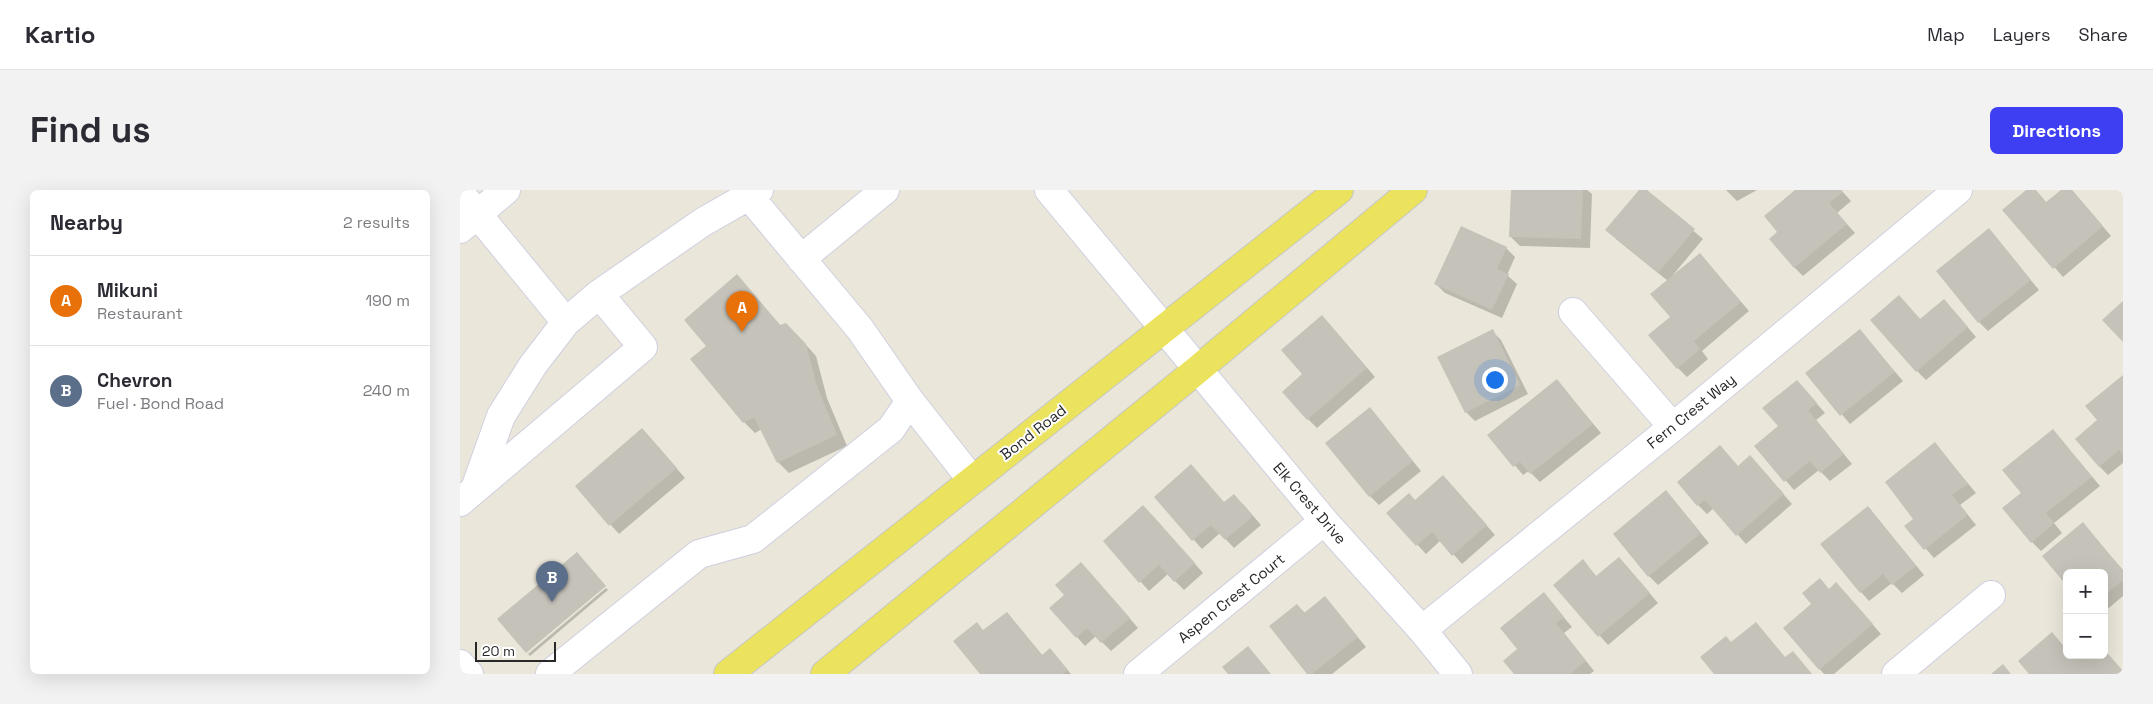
<!DOCTYPE html>
<html lang="en">
<head>
<meta charset="utf-8">
<style>
	body { margin:0; font-family:"Space Grotesk",sans-serif; background:#f2f2f3; color:#2b2b33 }
	.controls { position:absolute; right:15px; bottom:15px; display:grid; overflow:hidden; border-radius:8px; box-shadow:0 5px 20px #0002 }
	.controls button { width:45px; height:45px; display:grid; place-items:center; padding:0; border:0; border-bottom:1px solid #e1e1e2; background:#fff; color:#2b2b33; font:25px sans-serif }
	.scale { position:absolute; left:15px; bottom:12px; width:81px; box-sizing:border-box; padding-left:5px; border:2px solid #282828; border-top:0; font-size:14px; line-height:18px; white-space:nowrap; color:#282828; -webkit-text-stroke:4px #fff; paint-order:stroke }
	.you { position:absolute; left:1034px; top:189px; width:18px; height:18px; margin:-12px; border:4px solid #fff; border-radius:50%; background:#1a73e8; box-shadow:0 0 0 8px #1a73e833 }
	.badge { display:grid; place-items:center; width:32px; height:32px; border-radius:50%; background:#3e3ff3; color:#fff; font-size:16px; font-weight:700 }
	.pin { position:absolute; translate:-50% -41px; filter:drop-shadow(0 1px 2px #0008) }
	.pin::after { content:''; position:absolute; top:26px; width:18px; height:15px; background:inherit; clip-path:polygon(0 0,100% 0,50% 100%) }
	.list { margin:0; padding:0; list-style:none }
	h2 { display:flex; justify-content:space-between; align-items:center; height:65px; margin:0; padding:0 20px; font-size:21px }
	h2 small { font-size:16px; font-weight:400; color:#7c7c81 }
	.list li { display:grid; grid-template-columns:32px 1fr auto; gap:15px; align-items:center; box-sizing:border-box; height:90px; padding:0 20px; border-top:1px solid #e1e1e2 }
	.list b { display:block; font-size:19px; white-space:nowrap }
	.list p { margin:0; font-size:16px; white-space:nowrap; color:#7c7c81 }
	.list em { font-size:16px; font-style:normal; color:#7c7c81 }
	.map { position:relative; flex:none; width:1663px; height:484px; overflow:hidden; border-radius:8px }
	header { display:flex; align-items:center; gap:30px; box-sizing:border-box; height:70px; padding:0 25px; background:#fff; border-bottom:1px solid #e1e1e2 }
	header strong { font-size:24px }
	nav { display:flex; gap:28px; margin-inline-start:auto; font-size:18px }
	.intro { display:flex; align-items:center; justify-content:space-between; box-sizing:border-box; height:120px; padding:0 30px }
	h1 { margin:0; font-size:35px }
	.button { padding:12px 22px; border-radius:8px; background:#3e3ff3; color:#fff; font-size:18px; font-weight:700 }
	main { display:flex; gap:30px; padding:0 30px }
	aside { flex:1; background:#fff; border-radius:8px; box-shadow:0 5px 20px #0002 }
	.map>svg:first-child { display:block }
	.shadow { fill:#0003 }
	.building { fill:#c5c2b9 }
	.lines { fill:none; stroke-linecap:round; stroke-linejoin:round }
	.minor-casing { stroke:#cfcfe0; stroke-width:30 }
	.major-casing { stroke:#c7c7c7; stroke-width:30 }
	.minor { stroke:#fff; stroke-width:28 }
	.major { stroke:#ebe35e; stroke-width:28 }
	.labels { text-anchor:middle; dominant-baseline:central; stroke-width:4; stroke-linejoin:round; paint-order:stroke }
	.street-label { font-size:15px; fill:#282828; stroke:#fff }
</style>
</head>
<body>
<header>
<strong>Kartio</strong>
<nav><a>Map</a><a>Layers</a><a>Share</a></nav>
</header>
<div class="intro"><h1>Find us</h1><a class="button">Directions</a></div>
<main>
<aside>
<h2>Nearby<small>2 results</small></h2>
<ul class="list">
<li><span class="badge" style="background:#e8710a">A</span><div><b>Mikuni</b><p>Restaurant</p></div><em>190 m</em></li>
<li><span class="badge" style="background:#5c6f8a">B</span><div><b>Chevron</b><p>Fuel · Bond Road</p></div><em>240 m</em></li>
</ul>
</aside>
<div class="map">
<svg width="1663" height="484" viewBox="0 0 1663 484">
	<rect width="100%" height="100%" fill="#eae6da"/>
	<!-- shadow -->
	<path class="shadow" d="M1052,0H1127L1132,4L1130,58L1060,56L1051,47Z
		M1180,0H1185L1243,49L1213,85L1240,64L1289,121L1242,161L1248,169L1227,187L1218,178L1208,91L1156,49Z
		M1266,0H1297L1277,11Z
		M1337,0H1381L1391,11L1377,23L1395,43L1343,86L1334,77L1319,42Z
		M1567,0H1575L1587,13L1602,0H1612L1651,46L1603,87L1544,20Z
		M1529,40L1579,100L1528,141L1519,132Z
		M1046,58L1055,67L1047,85L1057,94L1042,128L985,103L976,94Z
		M277,86L321,136L337,145L356,166L367,208L387,256L329,283L318,272L302,239L295,243L284,232L247,156Z
		M1439,106L1461,130L1493,120L1516,147L1466,190L1457,181Z
		M871,136L915,187L857,238L848,229L843,184Z
		M1399,140L1443,191L1390,234L1347,183Z
		M1032,141L1041,150L1068,204L1015,231L1006,222Z
		M1663,186V273L1648,285L1639,276V231Z
		M1097,191L1141,243L1080,292L1069,281L1063,285L1029,245Z
		M1337,191L1365,223L1356,230L1392,274L1370,291L1359,280L1334,300L1296,256L1320,237Z
		M910,219L961,281L919,315L910,306Z
		M1593,240L1640,296L1594,333L1602,343L1581,361L1572,352L1563,303Z
		M191,249L225,288L159,344L116,296Z
		M1475,254L1516,303L1500,315L1516,335L1474,368L1446,336L1455,329Z
		M1299,276L1332,314L1286,354L1254,318L1247,324L1238,315L1278,277Z
		M992,296L1035,345L1002,374L981,350L966,364L928,323Z
		M1206,302L1249,353L1198,395L1189,386Z
		M695,307L783,314L801,335L774,358L760,343L742,359Z
		M1408,317L1464,385L1442,403L1432,393L1409,411L1401,402Z
		M692,325L743,383L724,400L708,384L689,401L644,351Z
		M1623,334L1663,380V406L1644,422V383L1584,366Z
		M1123,371L1137,387L1167,377L1198,413L1148,455L1095,395Z
		M630,383L678,438L651,461L636,446L625,456L617,447Z
		M146,398L148,400L70,466L68,464Z
		M1369,400L1385,403L1421,444L1374,484H1364L1325,438Z
		M1084,404L1112,437L1104,443L1134,481L1130,484H1055L1045,471L1059,459Z
		M865,408L906,457L872,484H849L811,436L837,415L845,423Z
		M547,423L583,466L598,469L611,484H521L495,451L524,441Z"/>
	<!-- building -->
	<path class="building" d="M1051,0H1123L1121,49L1049,47Z
		M1179,0H1187L1235,39L1198,83L1145,40Z
		M1335,0H1381L1383,2L1369,13L1387,34L1334,78L1309,49L1317,42L1304,26Z
		M1566,0H1576L1586,12L1601,0H1612L1643,36L1593,79L1542,20Z
		M1001,36L1047,57L1037,79L1049,84L1032,120L974,94Z
		M1529,38L1571,90L1518,133L1476,81Z
		M1240,63L1281,112L1234,151L1240,159L1217,179L1188,145L1210,127L1190,104Z
		M277,84L320,135L326,133L346,154L357,196L377,245L317,273L294,227L283,233L230,169L246,156L224,130Z
		M1439,105L1460,129L1484,109L1508,137L1456,182L1410,130Z
		M1663,111V152L1642,130Z
		M862,125L907,178L847,230L822,202L842,184L821,160Z
		M1033,139L1060,195L1005,223L977,167Z
		M1400,139L1435,182L1380,226L1345,183Z
		M1663,185V265L1659,260L1639,277L1615,249L1637,230L1625,216Z
		M1097,189L1133,234L1070,284L1060,272L1053,277L1027,245Z
		M1337,190L1357,213L1348,220L1384,264L1360,283L1350,271L1324,292L1294,256L1318,236L1302,218Z
		M910,217L953,271L909,307L865,253Z
		M182,238L217,278L149,336L115,296Z
		M1593,239L1632,287L1586,323L1594,333L1571,353L1542,318L1561,303L1542,280Z
		M1475,252L1508,294L1492,305L1508,325L1464,360L1444,336L1453,329L1425,292Z
		M1260,255L1278,276L1290,265L1324,304L1276,346L1245,310L1237,316L1217,292Z
		M731,274L764,312L774,304L793,326L765,350L751,335L732,351L694,307Z
		M983,285L1027,335L992,366L972,342L956,356L926,323L949,303L955,310Z
		M1206,300L1241,343L1188,387L1153,344Z
		M683,315L735,373L714,392L699,375L679,393L643,351Z
		M1408,316L1456,376L1432,395L1423,384L1400,403L1360,354Z
		M1623,332L1663,381V390L1644,406V383H1607V396L1582,366Z
		M117,362L146,396L66,463L37,429Z
		M1159,367L1190,403L1138,447L1093,395L1123,369L1136,386Z
		M621,372L670,428L641,453L627,438L616,448L589,418L604,405L595,395Z
		M1360,388L1369,399L1376,392L1413,434L1359,480L1323,438L1351,414L1342,403Z
		M1084,402L1104,427L1096,433L1126,471L1110,484H1054L1043,471L1057,459L1040,438Z
		M865,406L898,447L852,484H847L809,436L837,414L844,423Z
		M547,422L582,465L590,458L608,480L603,484H520L493,451L517,432L523,440Z
		M1296,432L1325,467L1333,461L1352,484H1254L1240,467L1266,446L1271,452Z
		M1592,442L1607,460V465H1644V459L1663,481V484H1569L1558,471Z
		M788,456L811,484H768L762,477Z
		M1543,474L1551,484H1531Z"/>
	<g class="lines">
		<!-- minor casing -->
		<g class="minor-casing">
			<path id="minor" d="M284,0L400,139L450,211L512,290
				M589,0L864,331L962,440L998,484
				M0,3L106,132
				M0,39L46,0
				M341,69L425,0
				M1113,122L1213,237
				M15,299L41,226L73,175L106,132L139,104L243,32L299,0
				M0,312L183,157L139,104
				M962,440L1213,237L1498,0
				M0,474L9,484
				M90,484L239,364L293,349L431,239L450,211
				M678,484L864,331
				M1436,484L1531,405"/>
		</g>
		<!-- major casing -->
		<g class="major-casing">
			<path id="major" d="M268,484L879,0
				M365,484L737,180L953,0"/>
		</g>
		<!-- minor -->
		<use href="#minor" class="minor"/>
		<!-- major -->
		<use href="#major" class="major"/>
	</g>
	<g class="labels">
		<!-- street labels -->
		<g class="street-label">
			<text transform="translate(1231 221) rotate(-39)">Fern Crest Way</text>
			<text transform="translate(573 242) rotate(-38)">Bond Road</text>
			<text transform="translate(850 313) rotate(49)">Elk Crest Drive</text>
			<text transform="translate(771 408) rotate(-39)">Aspen Crest Court</text>
		</g>
	</g>
</svg>
<div class="controls">
<button>+</button>
<button>−</button>
</div>
<div class="scale">20 m</div>
<div class="you"></div>
<div class="pin badge" style="left:282px;top:142px;background:#e8710a">A</div>
<div class="pin badge" style="left:92px;top:412px;background:#5c6f8a">B</div>
</div>
</main>
</body>
</html>
